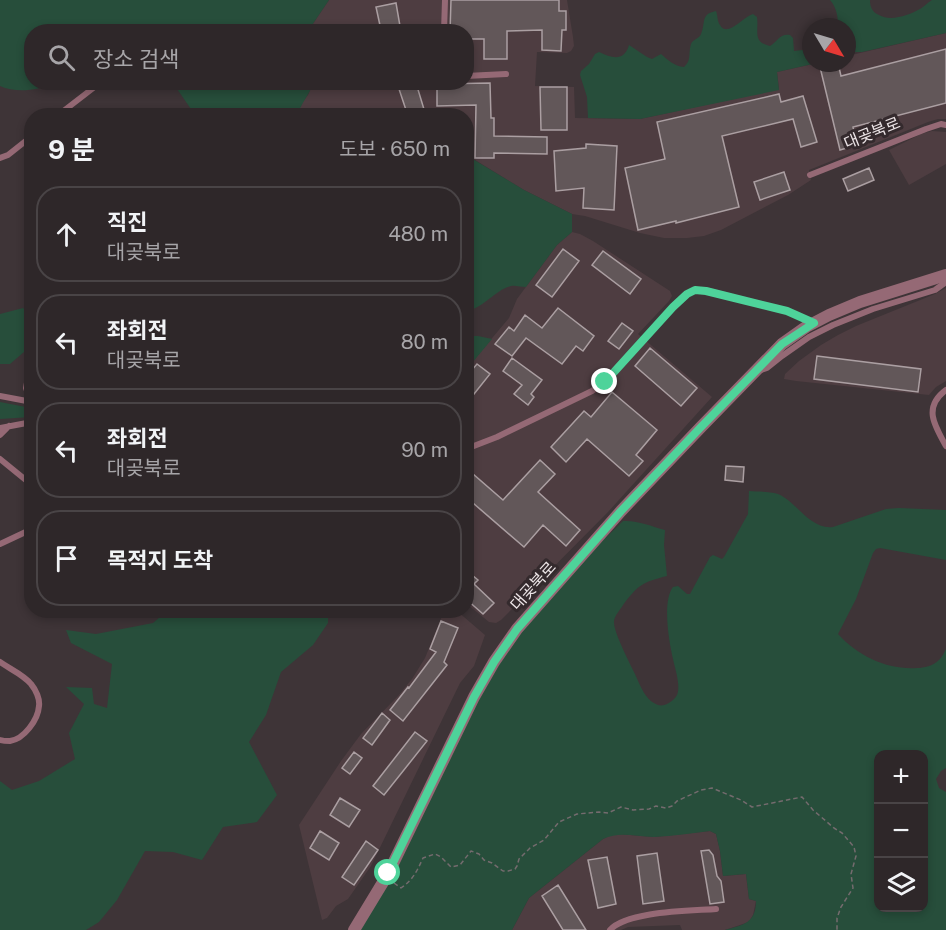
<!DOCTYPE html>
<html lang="ko">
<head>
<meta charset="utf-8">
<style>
	body { margin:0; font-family:"Public Sans","Noto Sans KR",sans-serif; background:#3a3335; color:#f1f3f6 }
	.controls { position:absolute; right:18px; bottom:18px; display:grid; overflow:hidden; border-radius:12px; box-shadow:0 3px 9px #0003 }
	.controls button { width:54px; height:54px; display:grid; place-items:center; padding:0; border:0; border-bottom:2px solid #494446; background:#2e2729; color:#f1f3f6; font:30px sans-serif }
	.compass { position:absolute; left:802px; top:18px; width:54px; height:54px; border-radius:50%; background:#2e2729; box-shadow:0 3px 9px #0003; rotate:128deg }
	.stop { position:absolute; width:18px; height:18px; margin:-14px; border:4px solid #4ed39a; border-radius:50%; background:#fff }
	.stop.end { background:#4ed39a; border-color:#fff; box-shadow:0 2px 6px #0008 }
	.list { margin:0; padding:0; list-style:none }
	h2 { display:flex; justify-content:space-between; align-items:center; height:78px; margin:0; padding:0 24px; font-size:26px }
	h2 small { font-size:20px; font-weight:400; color:#a7a5a8 }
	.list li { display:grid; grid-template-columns:39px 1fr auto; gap:18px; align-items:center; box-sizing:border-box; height:96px; margin:0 12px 12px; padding:0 12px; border:2px solid #494446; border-radius:24px }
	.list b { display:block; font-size:22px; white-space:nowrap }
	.list p { margin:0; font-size:20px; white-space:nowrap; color:#a7a5a8 }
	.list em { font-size:20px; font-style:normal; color:#a7a5a8 }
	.icon { flex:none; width:33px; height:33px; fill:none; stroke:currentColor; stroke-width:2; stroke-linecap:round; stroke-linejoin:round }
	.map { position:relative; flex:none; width:946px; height:930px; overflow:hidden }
	.search { position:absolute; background:#2e2729; box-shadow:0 3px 9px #0003; left:24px; top:24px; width:450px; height:66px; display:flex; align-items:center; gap:15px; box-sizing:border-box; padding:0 21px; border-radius:24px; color:#a7a5a8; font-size:22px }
	.panel { position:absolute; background:#2e2729; box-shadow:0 3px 9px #0003; left:24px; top:108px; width:450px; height:510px; border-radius:24px }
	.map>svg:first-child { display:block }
	.built { fill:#4e3d41 }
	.green { fill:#274e3b; fill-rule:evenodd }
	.building { fill:#625759; stroke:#ab9fa2; stroke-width:1.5 }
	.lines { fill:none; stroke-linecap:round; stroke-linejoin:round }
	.path { stroke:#746b6e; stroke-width:1.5; stroke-dasharray:4.5 3; stroke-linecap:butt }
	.service { stroke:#956975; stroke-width:6 }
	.tertiary { stroke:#956975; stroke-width:12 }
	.route { stroke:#4ed39a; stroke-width:8 }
	.labels { text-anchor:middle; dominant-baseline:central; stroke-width:6; stroke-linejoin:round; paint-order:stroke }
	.street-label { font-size:16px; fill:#ece5e7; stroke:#342a2d }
</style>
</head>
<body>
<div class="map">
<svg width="946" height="930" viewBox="0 0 946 930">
	<rect width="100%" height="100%" fill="#3e3437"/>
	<!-- built -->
	<path class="built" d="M329,0H567L573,37L574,46L571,51L567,53L537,52L535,86L574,87L575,118L640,119L779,89L777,72L817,63H847V56L946,33V119H938L928,122L809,170L811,180L788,195L721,230L704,236L687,238H664L640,233L585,216L572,214L524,190L467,155L466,116H297L300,105L308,95L313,83L466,82V32L308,31Z
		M932,131L946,132V164L909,185L889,150L921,134Z
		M572,232L580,234L593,241L670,291L672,296L669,301L638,334L712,397L608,512L501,620L496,623L489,622L467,604L466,369L509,318L517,299L557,245Z
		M946,288V381L936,387L929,395L796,381L784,379L785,374L799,361L821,345L838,335L856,326L935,294Z
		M444,611H457L485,635L474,666L460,683L371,866L348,899L336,906L327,918L322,920L299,825L341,761L361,734L398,696L412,679L425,658Z
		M710,831L716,834L720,851L723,876L746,874L749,899L756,901L753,915L749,922L725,930H682L680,925L628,927L621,930H512L529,898L603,839L610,835L619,834L654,837Z"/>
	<!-- green -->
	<path class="green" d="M0,0H329L308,31L127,32L118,29L111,32H32V82L52,83C38,91 15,93 0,86Z
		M830,0H870C870,7 872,12 879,15C891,22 909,15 920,9C924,7 928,2 932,0C935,0 942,0 946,0V33L862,52H854L847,47V27H838C838,17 837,8 830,0Z
		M716,11C718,16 717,21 720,25C727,38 743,17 753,14L757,17C759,31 752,42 770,46C777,42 780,33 790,35L793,38L794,51L811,49V63H817L777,72L779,90L640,119L588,118L587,97L580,75L581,71L589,64L595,54L599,52C612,58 624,62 629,45L647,57L652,59L661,54C668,60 674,66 684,67C692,60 688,53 691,44C693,39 699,39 701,34C706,23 700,14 716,11Z
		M173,83H313C310,94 301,103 297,116L195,115Z
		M466,155L524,190L572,214V232L557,245L526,287C521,287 515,285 511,286C495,290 485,307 467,311Z
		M23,308L31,314V352L30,354L24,352L10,364H0V314Z
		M467,336H478L492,339L467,369Z
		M0,402L31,408V417L0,419Z
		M749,491C758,492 769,491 778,494C797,502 810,530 833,527L886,509L899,508L946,510V560L880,548L876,549L873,553L856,599L838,634C858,656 887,670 917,668C924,668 933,666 939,660C942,657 944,653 946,649V768L941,771L936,779L939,788L946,792V930H725C743,925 756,923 756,901L749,899L746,874L723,876L720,851L716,834L710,831C692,833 673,836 654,837C635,837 620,831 603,839L529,898L512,930H358L503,649L582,561L623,521C637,520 651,526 665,530L664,545L667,576C643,582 638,585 623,605C620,610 615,615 614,621C613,631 628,659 632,668C638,679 643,697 654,703C658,706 663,706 667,704C671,702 675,699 677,695C681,685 675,669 673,659C669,642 662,601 673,587L678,586L687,594H690L710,557L713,555L722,559L724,557L748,514ZM878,754H924V908H878Z
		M167,611H328V623L313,645L281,672L266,715L249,742L277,795L257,822L223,827L202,860L173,852L145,851L117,900L99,922L86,930H0V781L12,790L39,781L75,759L69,733L84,704L66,687L92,688L94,704L107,708L112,664L71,643L66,630L96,634L153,623Z"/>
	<!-- building -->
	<path class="building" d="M451,0H559V11H566V30H562L561,51L542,50V30L507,31V59H484V39H466V32H450Z
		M396,3L400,26L381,30L376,7Z
		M946,49V103L853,127L857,145L840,150L820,67L838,63L841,76Z
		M416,83L423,106L426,116H408L399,89Z
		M490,83L491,118H494V136L547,137V154L494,153V158H475L476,105L437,106V84Z
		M540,87H567V130H541Z
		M779,94L781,102L803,96L817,142L801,147L793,119L722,136L739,207L676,223V221L638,230L625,168L665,159L657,122Z
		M586,144L617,146L614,210L583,208L584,188L556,191L554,151L586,148Z
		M869,168L874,180L848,191L843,179Z
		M784,172L790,190L760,200L754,182Z
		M563,249L579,261L552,297L536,285Z
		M603,251L641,279L630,294L592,265Z
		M558,308L594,336L583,351L576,346L562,364L526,338L512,356L495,344L509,327L514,331L525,315L542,328Z
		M622,323L633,331L619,349L608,341Z
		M650,348L697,388L681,406L635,366Z
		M817,356L921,369L918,392L814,379Z
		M512,358L542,380L531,394L534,397L528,405L514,394L522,385L503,371Z
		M477,364L490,374L466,404V377Z
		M612,392L657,430L636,455L643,461L629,476L587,439L566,462L551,447L584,411L591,417Z
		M540,460L555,474L538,492L580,530L566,546L543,525L524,547L466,497V468L503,500Z
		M726,466L744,467L743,482L725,480Z
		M466,570L478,580L474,584L494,603L483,614L466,599Z
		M441,621L458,628L444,662L447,665L403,721L390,710L408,687L409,688L436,652L430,649Z
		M382,713L390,720L372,745L363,738Z
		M415,732L427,741L384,795L373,786Z
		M354,752L362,758L350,774L342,768Z
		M340,798L360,810L349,827L330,815Z
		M320,831L339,843L329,860L310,848Z
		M366,841L378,850L354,885L342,877Z
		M709,850L713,855L717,876L721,881L724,902L710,904L701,851Z
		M657,853L664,901L643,904L637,856Z
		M607,857L616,904L598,908L588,860Z
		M558,885L586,930H563L542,896Z"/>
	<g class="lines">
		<!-- path -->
		<path class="path" d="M394,883L401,888C413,880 417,871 423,858L435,854L441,857L451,867L460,865L471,851L479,854L484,860L492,863L503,871H508L515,869L517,866L519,859L530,848L544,840L559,822L577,814L599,812L608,813L621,807L633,810L649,809L656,806L666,808L672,806L677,801L701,790L712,788L741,800L752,807L802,797L813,810L834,828L842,833L854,847L856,856L851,874L853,888L841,907L837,918V930"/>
		<!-- service -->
		<path class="service" d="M444,32L445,0
			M466,76L506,74
			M57,116L101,82
			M0,158L8,155L32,136
			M810,175L926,129L941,124L946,125
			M761,370L767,368L782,356L809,337L833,325L873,309L935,290L946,282
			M946,390C923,407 934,425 946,446
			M0,396L32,402
			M31,402L26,388L28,377L32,375
			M0,428L32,422
			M0,435L9,426
			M466,449L497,437L592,391L605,382L673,307L687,294L695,290L706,291L787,311L813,323
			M0,459L27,481
			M0,544L32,529
			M0,662C10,669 24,675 31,684C36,690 40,699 39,706C38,720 24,739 10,741C6,741 3,741 0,740
			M610,930C627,911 690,911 716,909"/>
		<!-- tertiary -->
		<path class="tertiary" d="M354,930L388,874L474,697L494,662L517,629L621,511L701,427L782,344L806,327L829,315L860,302L946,275"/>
	</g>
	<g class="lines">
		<!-- route -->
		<path class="route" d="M388,873L474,697L494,662L517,629L621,511L701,427L782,344L814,323L787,311L706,291L695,290L687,294L673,307L605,382"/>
	</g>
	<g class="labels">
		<!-- street labels -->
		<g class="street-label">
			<text transform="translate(872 133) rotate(-22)">대곶북로</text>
			<text transform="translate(533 586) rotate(-48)">대곶북로</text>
		</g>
	</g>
</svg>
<div class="controls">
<button>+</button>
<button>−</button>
<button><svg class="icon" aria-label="layers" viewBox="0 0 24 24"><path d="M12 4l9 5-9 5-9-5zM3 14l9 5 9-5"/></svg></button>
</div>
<svg class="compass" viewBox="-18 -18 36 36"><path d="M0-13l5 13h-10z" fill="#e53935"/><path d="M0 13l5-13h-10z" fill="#a7a5a8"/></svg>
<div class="stop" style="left:388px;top:873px"></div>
<div class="stop end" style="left:605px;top:382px"></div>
<div class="search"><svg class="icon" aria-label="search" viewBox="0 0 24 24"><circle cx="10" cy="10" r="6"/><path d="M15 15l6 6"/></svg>장소 검색</div>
<section class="panel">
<h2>9 분<small>도보 · 650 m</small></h2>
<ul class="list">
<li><svg class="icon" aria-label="ahead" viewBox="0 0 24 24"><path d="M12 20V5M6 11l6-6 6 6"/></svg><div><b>직진</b><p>대곶북로</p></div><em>480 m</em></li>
<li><svg class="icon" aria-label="left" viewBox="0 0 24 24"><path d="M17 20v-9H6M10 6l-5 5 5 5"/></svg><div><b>좌회전</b><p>대곶북로</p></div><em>80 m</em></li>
<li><svg class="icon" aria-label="left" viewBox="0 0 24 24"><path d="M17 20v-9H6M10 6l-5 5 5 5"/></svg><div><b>좌회전</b><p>대곶북로</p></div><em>90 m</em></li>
<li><svg class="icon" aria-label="arrive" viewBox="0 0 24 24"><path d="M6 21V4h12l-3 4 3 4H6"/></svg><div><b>목적지 도착</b></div></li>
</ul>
</section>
</div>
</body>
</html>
